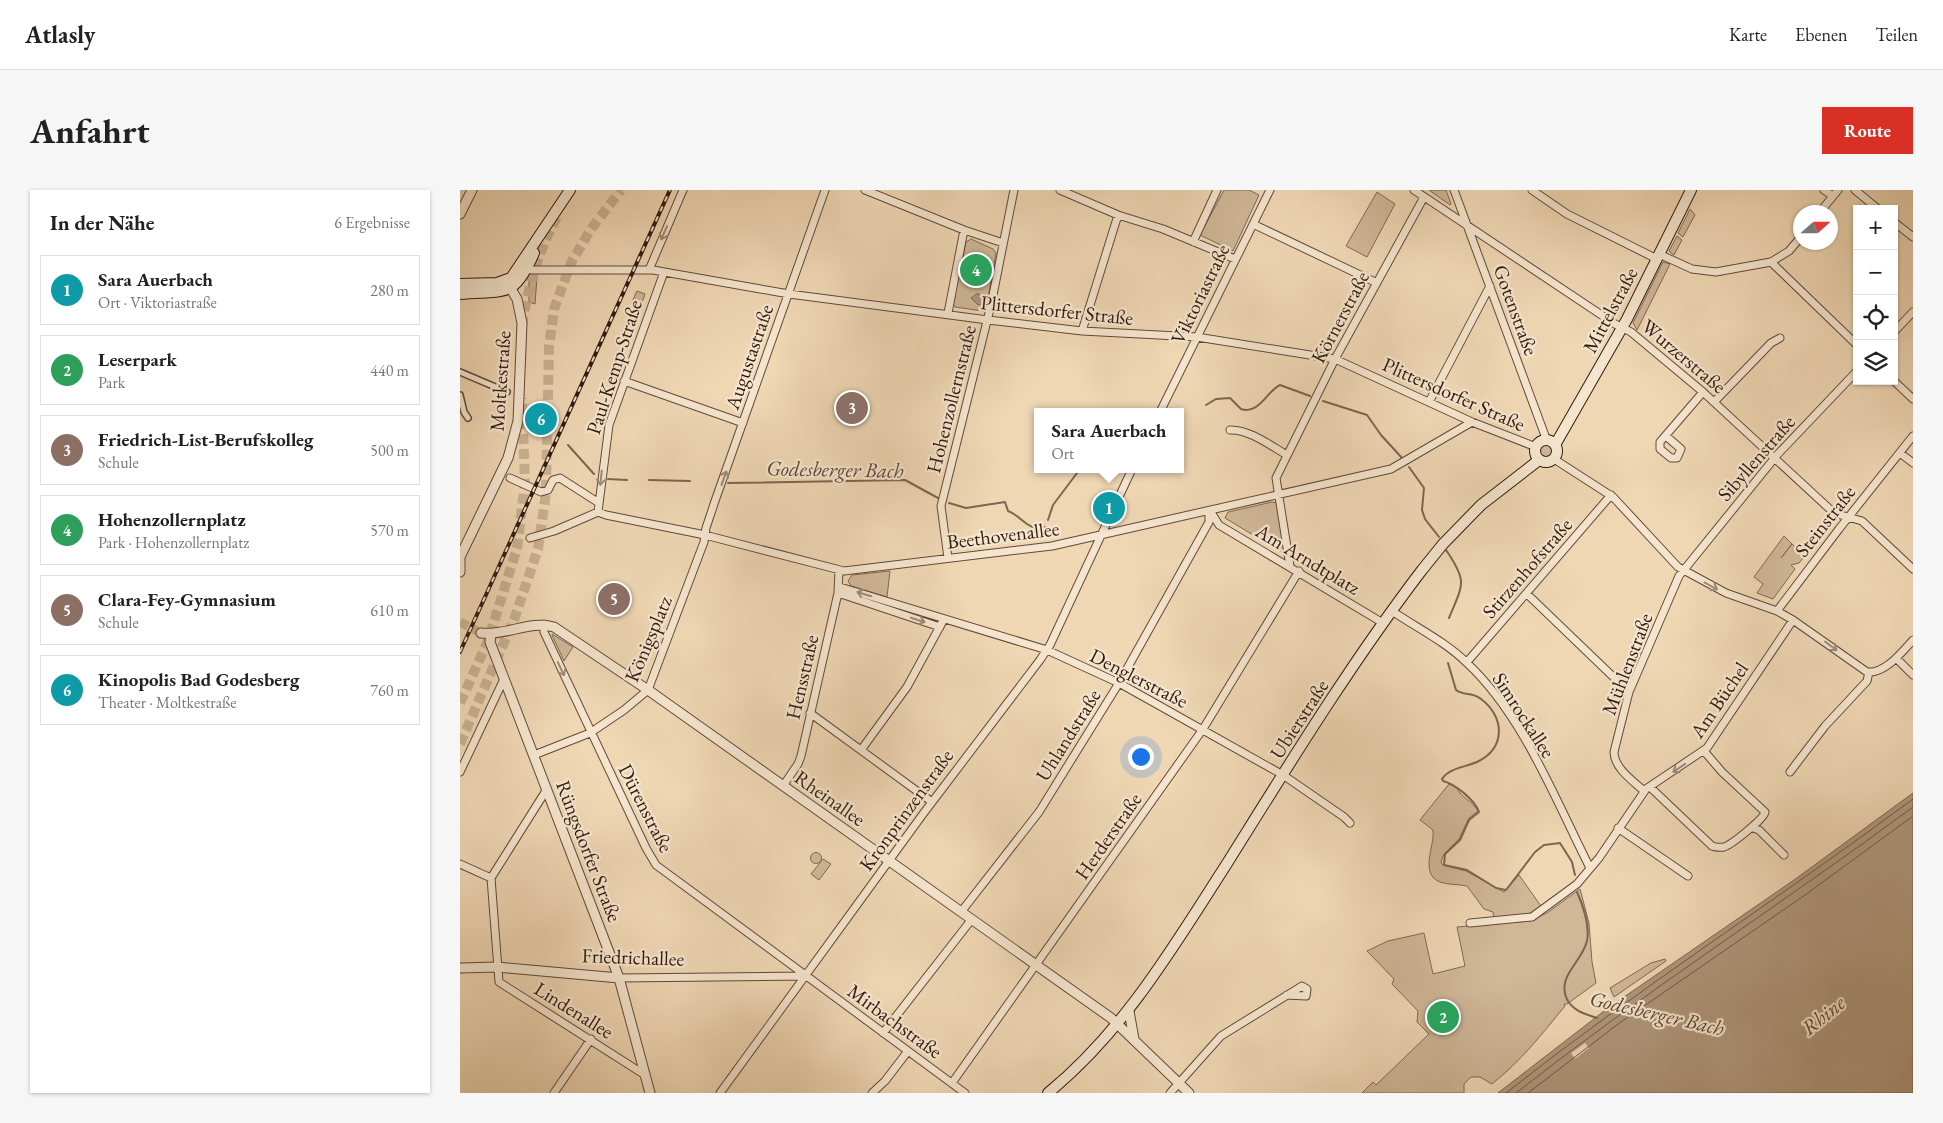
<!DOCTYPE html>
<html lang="de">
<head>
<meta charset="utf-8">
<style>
	body { margin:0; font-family:"EB Garamond",serif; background:#f6f6f6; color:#222 }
	.controls { position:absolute; right:15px; top:15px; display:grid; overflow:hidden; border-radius:0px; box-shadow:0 1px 4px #0004 }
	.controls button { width:45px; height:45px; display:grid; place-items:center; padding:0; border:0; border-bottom:1px solid #e0e0e0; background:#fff; color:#222; font:25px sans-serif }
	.compass { position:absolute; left:1333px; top:15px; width:45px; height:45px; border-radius:50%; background:#fff; box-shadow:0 1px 4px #0004; rotate:69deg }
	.you { position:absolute; left:680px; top:566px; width:18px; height:18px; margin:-12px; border:4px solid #fff; border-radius:50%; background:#1a73e8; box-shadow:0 0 0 8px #1a73e833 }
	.badge { display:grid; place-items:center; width:32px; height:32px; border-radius:50%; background:#d93025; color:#fff; font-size:16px; font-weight:700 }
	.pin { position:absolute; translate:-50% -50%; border:2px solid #fff; box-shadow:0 1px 5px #0006 }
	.popup { position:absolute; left:574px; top:218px; width:150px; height:65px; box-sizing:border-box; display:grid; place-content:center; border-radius:0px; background:#fff; filter:drop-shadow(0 1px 4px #0005); font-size:16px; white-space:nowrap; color:#767676 }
	.popup b { font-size:19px; color:#222 }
	.popup::after { content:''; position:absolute; left:50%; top:100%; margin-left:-10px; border:10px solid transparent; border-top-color:#fff }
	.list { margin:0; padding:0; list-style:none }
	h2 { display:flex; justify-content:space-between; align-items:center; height:65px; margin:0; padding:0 20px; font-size:21px }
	h2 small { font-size:16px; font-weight:400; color:#767676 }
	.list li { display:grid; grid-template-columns:32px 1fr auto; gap:15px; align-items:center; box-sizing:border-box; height:70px; margin:0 10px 10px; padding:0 10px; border:1px solid #e0e0e0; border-radius:0px }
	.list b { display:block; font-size:19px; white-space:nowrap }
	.list p { margin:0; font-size:16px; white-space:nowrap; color:#767676 }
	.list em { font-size:16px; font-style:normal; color:#767676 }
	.icon { flex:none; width:28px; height:28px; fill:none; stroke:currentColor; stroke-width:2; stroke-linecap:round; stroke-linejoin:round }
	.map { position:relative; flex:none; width:1453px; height:903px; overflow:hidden; border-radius:0px }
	header { display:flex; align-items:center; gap:30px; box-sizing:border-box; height:70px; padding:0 25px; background:#fff; border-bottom:1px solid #e0e0e0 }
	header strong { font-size:24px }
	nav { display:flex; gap:28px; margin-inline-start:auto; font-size:18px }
	.intro { display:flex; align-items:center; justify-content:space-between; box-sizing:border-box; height:120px; padding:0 30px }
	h1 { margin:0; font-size:35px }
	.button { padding:12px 22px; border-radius:0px; background:#d93025; color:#fff; font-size:18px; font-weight:700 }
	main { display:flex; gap:30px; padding:0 30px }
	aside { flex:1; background:#fff; border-radius:0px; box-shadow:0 1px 4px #0004 }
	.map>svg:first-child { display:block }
	.green { fill:#cfb798; stroke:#816853 }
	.water { fill:#af977c; stroke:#7d6550 }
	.pier { fill:#efd7b4 }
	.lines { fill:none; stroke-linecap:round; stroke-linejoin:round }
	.shore { stroke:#715845; stroke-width:1 }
	.stream { stroke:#7d6550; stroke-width:2 }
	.tertiary-tunnel { stroke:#c9b193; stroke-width:9; stroke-dasharray:9 4.5; stroke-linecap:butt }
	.primary-tunnel { stroke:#c9b193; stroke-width:10; stroke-dasharray:10 5; stroke-linecap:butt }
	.pedestrian-casing { stroke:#624938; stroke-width:8 }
	.minor-casing { stroke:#624938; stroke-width:9 }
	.tertiary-casing { stroke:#624938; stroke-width:11 }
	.secondary-casing { stroke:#331a0e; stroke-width:12 }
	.pedestrian { stroke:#f5e5ce; stroke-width:5 }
	.minor { stroke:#f5e5ce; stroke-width:7 }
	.tertiary { stroke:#f5e5ce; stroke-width:9 }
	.secondary { stroke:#f5e5ce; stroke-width:10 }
	.rail-casing { stroke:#331a0e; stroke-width:4 }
	.rail { stroke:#f5e5ce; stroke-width:2; stroke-dasharray:5.5; stroke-linecap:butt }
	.oneway { stroke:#9e8a78 }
	.labels { text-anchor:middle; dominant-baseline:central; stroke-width:4.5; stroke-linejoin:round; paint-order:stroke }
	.street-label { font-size:20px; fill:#331a0e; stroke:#f5e5ce }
	.water-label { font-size:21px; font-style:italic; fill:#5e4634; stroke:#f5e5ce }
</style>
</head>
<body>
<header>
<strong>Atlasly</strong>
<nav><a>Karte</a><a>Ebenen</a><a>Teilen</a></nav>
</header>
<div class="intro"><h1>Anfahrt</h1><a class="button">Route</a></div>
<main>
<aside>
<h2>In der Nähe<small>6 Ergebnisse</small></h2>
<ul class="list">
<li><span class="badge" style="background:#0f9aa8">1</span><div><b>Sara Auerbach</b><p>Ort · Viktoriastraße</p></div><em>280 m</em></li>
<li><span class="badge" style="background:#2e9e5b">2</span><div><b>Leserpark</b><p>Park</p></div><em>440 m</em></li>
<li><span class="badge" style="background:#8d6e63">3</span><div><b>Friedrich-List-Berufskolleg</b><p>Schule</p></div><em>500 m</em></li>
<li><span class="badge" style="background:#2e9e5b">4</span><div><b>Hohenzollernplatz</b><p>Park · Hohenzollernplatz</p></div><em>570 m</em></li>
<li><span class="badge" style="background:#8d6e63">5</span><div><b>Clara-Fey-Gymnasium</b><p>Schule</p></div><em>610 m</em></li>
<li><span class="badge" style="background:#0f9aa8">6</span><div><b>Kinopolis Bad Godesberg</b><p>Theater · Moltkestraße</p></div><em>760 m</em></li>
</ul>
</aside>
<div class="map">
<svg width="1453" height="903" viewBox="0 0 1453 903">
	<rect width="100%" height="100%" fill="#efd7b4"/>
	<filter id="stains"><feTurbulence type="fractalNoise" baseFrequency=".004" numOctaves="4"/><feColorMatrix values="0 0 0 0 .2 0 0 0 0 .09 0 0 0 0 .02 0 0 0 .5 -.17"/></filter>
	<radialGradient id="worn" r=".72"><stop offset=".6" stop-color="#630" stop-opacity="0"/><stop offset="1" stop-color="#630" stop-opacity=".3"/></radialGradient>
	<!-- green -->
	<path class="green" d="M764,0H789L799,5L773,61L740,45Z
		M969,0H986L991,14L990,15Z
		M917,2L935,14L907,67L886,56Z
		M1230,19L1235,25L1223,47L1218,43Z
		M1217,46L1222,50L1214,65L1209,61Z
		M511,49L533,59L536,63L526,119L523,121L495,117L493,114L506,52Z
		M1203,72L1210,74L1177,140L1173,133Z
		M72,87H77L75,114L69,112V89Z
		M177,101L185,104L180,118L171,114Z
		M1079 262a7 7 0 1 1 14 0a7 7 0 1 1-14 0Z
		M812,312L817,313L825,361L823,363L765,328L768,322Z
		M1324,346L1332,354L1321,368L1332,354L1345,366L1339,373L1331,375L1335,379L1313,409L1297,403L1303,394L1294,387Z
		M430,381L427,407L391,396L388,391L392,385Z
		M92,444L113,457L104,471L92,445Z
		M989,594L997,598C1001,608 1013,611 1018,621L1009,628L999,649L984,664L981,672L983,675L1006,681L1044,702L1059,685L1083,719L1070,726L1034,729L1033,722L1024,719L1007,696C998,694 988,695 980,692C959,684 975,655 973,640L960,630Z
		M350.5 668a5.5 5.5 0 1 1 11 0a5.5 5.5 0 1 1-11 0Z
		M363,669L371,674L359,690L351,684Z
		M1120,699L1129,733L1132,772L1136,793L1107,814H1104L1105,816C1082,844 1061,871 1032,894L1020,887H1011L1004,894V903H902L913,892L916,895L969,844L957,832L958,821L932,794L934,789L907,761L928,751L964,743L973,784L1005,776L997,737L1070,731L1087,723Z
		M1205,769L1206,771L1154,807L1150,798L1191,773Z"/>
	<!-- water -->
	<path class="water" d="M518,103L526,113L518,115L511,108Z
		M1453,603V903H1038L1148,818L1334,690Z"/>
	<!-- pier -->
	<path class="pier" d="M1125,853L1129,858L1115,869L1111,863Z"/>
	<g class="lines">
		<!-- shore -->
		<path class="shore" d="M1046,903C1177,799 1319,709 1453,609
			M1056,903C1184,802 1322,714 1453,617
			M1068,903L1158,834L1345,705L1453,626"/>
		<!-- stream -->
		<path class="stream" d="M863,211L907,225L921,245L942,268
			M746,215L756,209L770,208L781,219C799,225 807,201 820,195L850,206
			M108,255L134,284
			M949,277L964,298L962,320L965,329L979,347
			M148,289L167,290
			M189,290L230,291
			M268,293L445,290L478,308
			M489,313L506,318L545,312L548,321C562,326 568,342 585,337
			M588,330L593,315L620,279
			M986,360C1008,392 1003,394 989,428
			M988,473L996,500C1004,506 1013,502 1021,509C1045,527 1046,558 1017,572C1006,577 989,578 982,589L983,591C995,594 1015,610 1019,622L1009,630L1000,650L985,664L984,675L1007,680L1036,698L1046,700L1075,662L1084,655L1100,653L1112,672L1115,685
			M1117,702C1124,718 1130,735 1127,751C1122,772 1098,785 1106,807C1111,820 1124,824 1137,828"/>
		<!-- tertiary-tunnel -->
		<path class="tertiary-tunnel" d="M0,432L21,443"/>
		<!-- primary-tunnel -->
		<path class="primary-tunnel" d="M62,136C68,96 79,59 99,23
			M0,513L28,451L57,358L65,293L62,208
			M0,554L55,427L78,359L86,303L89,156L94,119L111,73L131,39L161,0"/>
		<!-- pedestrian casing -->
		<g class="pedestrian-casing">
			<path id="pedestrian" d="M0,182L47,202
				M0,205L4,222L8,228"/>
		</g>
		<!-- minor casing -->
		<g class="minor-casing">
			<path id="minor" d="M405,0L504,40L543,53
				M600,0L658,25L703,39L775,69
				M954,0L1155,134L1171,142L1243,202L1374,323L1402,331L1453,379
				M994,0L1087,251
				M1072,0L1107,24L1197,69
				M1364,0L1373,6
				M1395,0L1418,19
				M1360,22L1378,0
				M1434,32L1453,47
				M793,34L917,93
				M733,52L757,0
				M1199,64L1232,79L1256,82L1311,72L1329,61L1340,48
				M1311,72L1397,155
				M68,78L72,80H193L329,104L528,130L622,141L737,147L875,169L1012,232L1076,257
				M189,80L223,0
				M488,123L504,40
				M622,141L658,25
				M1434,142L1453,122
				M164,191L283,233
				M1434,191L1453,209
				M969,212L1030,96
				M1254,212L1311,153L1320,148
				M700,222L810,0
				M770,240C789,239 811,256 827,265
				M1206,246L1221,259L1217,268H1211L1200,259V252L1243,202
				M1440,263L1453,273
				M1094,269L1153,307L1218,377L1266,403L1317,421L1333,430L1407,482C1425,484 1442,462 1453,450
				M50,288L81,302L88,300L93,290L100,288L139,313
				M138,322L146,325L245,345L384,381L592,356L931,279L1012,232
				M138,322L149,235L204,82
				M751,322L759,335L923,433
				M70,348L94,341L138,322
				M488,368L481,316L531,115L554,0
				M830,376L816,288L875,169L964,7
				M380,397L587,460L659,493L823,585L884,627L890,633
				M378,403L480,437
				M1067,404L1169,502
				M932,421C957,438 986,452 1007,473C1063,525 1096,611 1130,678
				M1317,421L1379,339L1453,246
				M84,434V442L186,658L196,675L505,903
				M1436,468L1453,485
				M1007,472L1151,305
				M350,523L472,612
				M401,560L447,497L484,429
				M74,565L130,543L164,520L188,500L244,352L246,338L255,311L365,0
				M0,582L44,489
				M1330,582L1365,536L1407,491L1409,482
				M323,596L338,574L341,566L378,403L379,380
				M1190,597L1252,656C1256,657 1259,658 1264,657C1271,655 1304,629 1305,622L1262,582L1244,561
				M87,599L31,688L39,792L185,885
				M1184,601C1173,591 1154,578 1154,562L1169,502L1219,386L1317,265L1397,181
				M1158,638L1228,686
				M1293,638L1299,640L1324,665
				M0,674L31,688
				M501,722L579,622L659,493L749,332V321
				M1010,733L1072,727L1117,694L1139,668L1186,599L1247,558L1333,430
				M159,788L345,786
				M423,843L512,729
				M492,893L743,539L839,381
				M94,903L131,849
				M260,903L463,624L580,470L590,455L672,279
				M412,903L425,891L448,861
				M710,903L761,846L842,796L847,799L846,806L827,805"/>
		</g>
		<!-- tertiary casing -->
		<g class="tertiary-casing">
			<path id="tertiary" d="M0,24L12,0
				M0,367L48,268L58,231L62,133L57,109L51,99
				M0,382V367
				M21,443C46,446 70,430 94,437L188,500L651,828L729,903
				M31,444L30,452L159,788L190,903
				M0,778L37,777L159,788
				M669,821L674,849"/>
		</g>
		<!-- secondary casing -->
		<g class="secondary-casing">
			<path id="secondary" d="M0,94L37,93L51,88L110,0
				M0,104C46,100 54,109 74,63
				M1075 261a11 11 0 1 1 22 0a11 11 0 1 1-22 0Z
				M1095,255L1167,129L1231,0
				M588,903C664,841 714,756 766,675C828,576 891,473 962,380L983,354L1021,315L1079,270"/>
		</g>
		<!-- pedestrian -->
		<use href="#pedestrian" class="pedestrian"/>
		<!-- minor -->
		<use href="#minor" class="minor"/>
		<!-- tertiary -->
		<use href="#tertiary" class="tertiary"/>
		<!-- secondary -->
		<use href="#secondary" class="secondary"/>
		<!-- rail casing -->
		<g class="rail-casing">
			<path id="rail" d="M0,462L210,0"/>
		</g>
		<!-- rail -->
		<use href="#rail" class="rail"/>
	</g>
	<!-- one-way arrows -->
	<defs><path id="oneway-shaft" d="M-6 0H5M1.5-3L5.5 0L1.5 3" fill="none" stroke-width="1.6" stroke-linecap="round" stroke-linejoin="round" transform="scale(1.25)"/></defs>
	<g class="oneway">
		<use href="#oneway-shaft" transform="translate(204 43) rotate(114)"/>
		<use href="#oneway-shaft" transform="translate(141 288) rotate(96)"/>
		<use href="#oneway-shaft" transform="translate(264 288) rotate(-70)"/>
		<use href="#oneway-shaft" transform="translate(1251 396) rotate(29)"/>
		<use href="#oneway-shaft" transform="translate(404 404) rotate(-163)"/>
		<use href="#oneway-shaft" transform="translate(458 430) rotate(18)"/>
		<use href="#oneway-shaft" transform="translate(1371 456) rotate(37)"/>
		<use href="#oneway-shaft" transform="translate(101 479) rotate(65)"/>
		<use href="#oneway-shaft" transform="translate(1219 578) rotate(146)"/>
	</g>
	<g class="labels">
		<!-- street labels -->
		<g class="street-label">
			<text transform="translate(740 104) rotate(-64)">Viktoriastraße</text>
			<text transform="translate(597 120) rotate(6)">Plittersdorfer Straße</text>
			<text transform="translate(1056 120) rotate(70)">Gotenstraße</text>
			<text transform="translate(1150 120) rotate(-62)">Mittelstraße</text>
			<text transform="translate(880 127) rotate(-62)">Körnerstraße</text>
			<text transform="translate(1224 166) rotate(40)">Wurzerstraße</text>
			<text transform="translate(289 167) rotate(-71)">Augustastraße</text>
			<text transform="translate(154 177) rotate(-72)">Paul-Kemp-Straße</text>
			<text transform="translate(40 191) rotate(-86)">Moltkestraße</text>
			<text transform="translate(994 204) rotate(24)">Plittersdorfer Straße</text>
			<text transform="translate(491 209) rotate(-76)">Hohenzollernstraße</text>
			<text transform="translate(1296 268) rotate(-49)">Sibyllenstraße</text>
			<text transform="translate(1365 331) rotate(-52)">Steinstraße</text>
			<text transform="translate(543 345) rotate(-7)">Beethovenallee</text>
			<text transform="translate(848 369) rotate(31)">Am Arndtplatz</text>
			<text transform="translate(1067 378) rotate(-49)">Stirzenhofstraße</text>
			<text transform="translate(188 449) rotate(-67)">Königsplatz</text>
			<text transform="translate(1167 474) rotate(-69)">Mühlenstraße</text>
			<text transform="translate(342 487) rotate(-77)">Hensstraße</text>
			<text transform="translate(679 488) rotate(27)">Denglerstraße</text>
			<text transform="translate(1259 510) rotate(-56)">Am Büchel</text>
			<text transform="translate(1064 525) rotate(57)">Simrockallee</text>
			<text transform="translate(839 529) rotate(-57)">Ubierstraße</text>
			<text transform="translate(608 545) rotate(-58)">Uhlandstraße</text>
			<text transform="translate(370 608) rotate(35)">Rheinallee</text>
			<text transform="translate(186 618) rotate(63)">Dürenstraße</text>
			<text transform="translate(446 620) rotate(-54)">Kronprinzenstraße</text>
			<text transform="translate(648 646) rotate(-55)">Herderstraße</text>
			<text transform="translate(129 661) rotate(69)">Rüngsdorfer Straße</text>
			<text transform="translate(173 767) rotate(2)">Friedrichallee</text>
			<text transform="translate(114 820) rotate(32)">Lindenallee</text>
			<text transform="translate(435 831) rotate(36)">Mirbachstraße</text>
		</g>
		<!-- water labels -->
		<g class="water-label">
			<text transform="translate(375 279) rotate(1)">Godesberger Bach</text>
			<text transform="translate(1197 823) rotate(13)">Godesberger Bach</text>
			<text transform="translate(1363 825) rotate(-39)">Rhine</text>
		</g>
	</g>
	<rect width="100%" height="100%" filter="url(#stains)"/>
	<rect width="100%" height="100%" fill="url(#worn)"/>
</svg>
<div class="controls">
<button>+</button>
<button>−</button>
<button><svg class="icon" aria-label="locate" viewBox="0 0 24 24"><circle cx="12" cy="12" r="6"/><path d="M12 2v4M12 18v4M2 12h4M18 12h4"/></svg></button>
<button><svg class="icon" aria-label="layers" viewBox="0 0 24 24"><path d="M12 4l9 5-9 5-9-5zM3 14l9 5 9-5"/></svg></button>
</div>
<svg class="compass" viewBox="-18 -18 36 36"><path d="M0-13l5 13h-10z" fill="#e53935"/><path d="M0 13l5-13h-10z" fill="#767676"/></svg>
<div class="you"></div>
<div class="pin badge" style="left:649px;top:318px;background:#0f9aa8">1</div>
<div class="popup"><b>Sara Auerbach</b>Ort</div>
<div class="pin badge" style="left:983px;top:827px;background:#2e9e5b">2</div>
<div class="pin badge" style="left:392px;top:218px;background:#8d6e63">3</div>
<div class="pin badge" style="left:516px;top:80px;background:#2e9e5b">4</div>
<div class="pin badge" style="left:154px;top:409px;background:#8d6e63">5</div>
<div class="pin badge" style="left:81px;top:229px;background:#0f9aa8">6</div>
</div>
</main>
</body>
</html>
